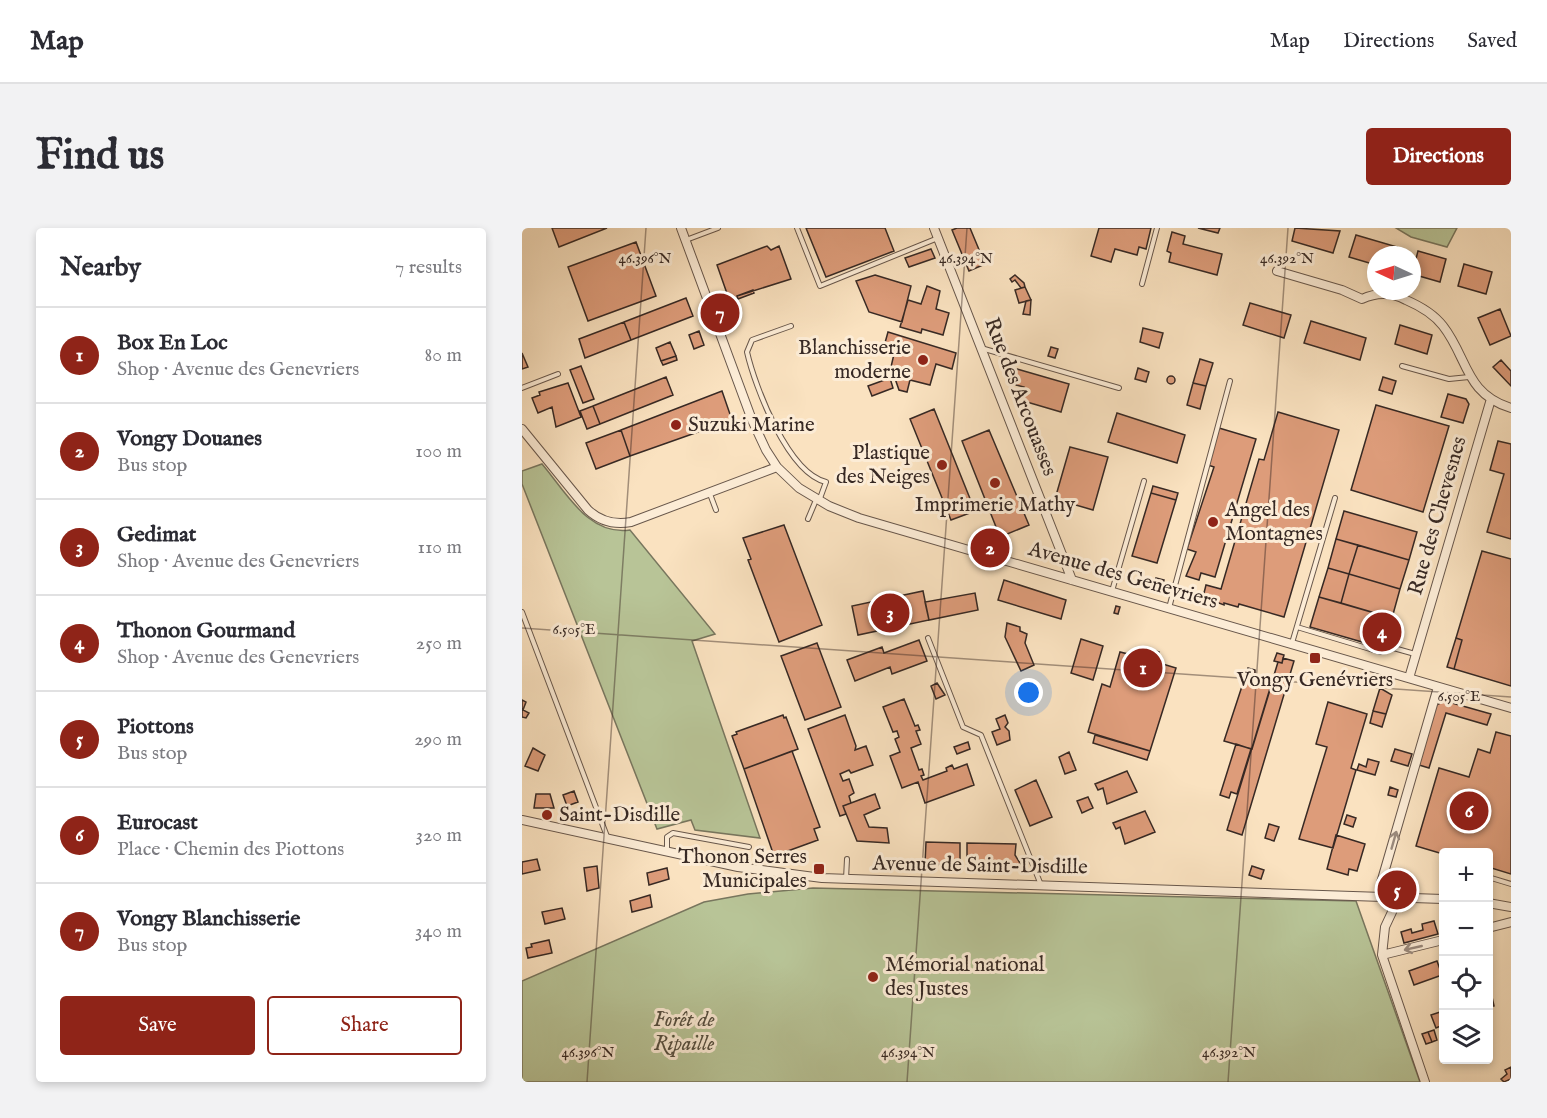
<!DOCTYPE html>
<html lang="en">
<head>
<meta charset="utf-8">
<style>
	body { margin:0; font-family:"IM FELL English",serif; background:#f2f2f3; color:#2b2b33 }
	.controls { position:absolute; right:18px; bottom:18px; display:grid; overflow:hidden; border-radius:6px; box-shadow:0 3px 9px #0003 }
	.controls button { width:54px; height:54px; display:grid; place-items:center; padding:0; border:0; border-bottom:2px solid #e1e1e2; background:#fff; color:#2b2b33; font:30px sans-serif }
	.compass { position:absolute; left:845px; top:18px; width:54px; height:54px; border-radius:50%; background:#fff; box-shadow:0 3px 9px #0003; rotate:274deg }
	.you { position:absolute; left:507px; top:465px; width:21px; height:21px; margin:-15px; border:4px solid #fff; border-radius:50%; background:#1a73e8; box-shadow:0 0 0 9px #1a73e833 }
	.badge { display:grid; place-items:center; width:39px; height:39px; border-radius:50%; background:#8f2418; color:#fff; font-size:20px; font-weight:700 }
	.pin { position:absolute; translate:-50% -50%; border:3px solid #fff; box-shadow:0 2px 6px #0006 }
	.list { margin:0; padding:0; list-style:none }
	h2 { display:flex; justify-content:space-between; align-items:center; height:78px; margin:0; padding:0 24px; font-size:26px }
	h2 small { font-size:20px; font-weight:400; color:#7c7c81 }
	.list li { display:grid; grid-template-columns:39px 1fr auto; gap:18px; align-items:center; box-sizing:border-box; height:96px; padding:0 24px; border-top:2px solid #e1e1e2 }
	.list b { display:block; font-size:22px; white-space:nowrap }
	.list p { margin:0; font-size:20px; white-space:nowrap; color:#7c7c81 }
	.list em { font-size:20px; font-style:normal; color:#7c7c81 }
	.actions { display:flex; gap:12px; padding:18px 24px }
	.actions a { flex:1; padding:14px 0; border:2px solid #8f2418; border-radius:6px; text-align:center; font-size:21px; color:#8f2418 }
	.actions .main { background:#8f2418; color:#fff }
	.icon { flex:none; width:33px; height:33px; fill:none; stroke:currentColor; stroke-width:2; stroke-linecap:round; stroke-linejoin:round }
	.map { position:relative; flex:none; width:989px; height:854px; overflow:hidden; border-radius:6px }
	header { display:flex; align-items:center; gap:36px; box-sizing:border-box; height:84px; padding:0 30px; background:#fff; border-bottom:2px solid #e1e1e2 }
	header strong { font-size:28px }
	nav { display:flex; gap:33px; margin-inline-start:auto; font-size:21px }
	.intro { display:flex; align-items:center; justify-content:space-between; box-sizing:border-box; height:144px; padding:0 36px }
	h1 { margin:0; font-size:42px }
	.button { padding:15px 27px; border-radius:6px; background:#8f2418; color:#fff; font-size:21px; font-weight:700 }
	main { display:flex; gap:36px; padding:0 36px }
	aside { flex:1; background:#fff; border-radius:6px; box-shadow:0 3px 9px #0003 }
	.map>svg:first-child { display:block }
	.green { fill:#b8c497; stroke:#78765e; stroke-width:1.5 }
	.building { fill:#dd9c7a; stroke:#372924; stroke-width:1.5 }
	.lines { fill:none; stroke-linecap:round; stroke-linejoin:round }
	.lane-casing { stroke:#68574b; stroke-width:6 }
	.street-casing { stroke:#68574b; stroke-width:10 }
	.lane { stroke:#fcecd6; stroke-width:4 }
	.street { stroke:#fcecd6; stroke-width:8 }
	.oneway { stroke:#9a8a7d }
	.ticks { fill:none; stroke:#372924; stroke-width:1.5; stroke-opacity:0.45 }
	.poi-dot { fill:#8f2418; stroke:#fcecd6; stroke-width:2 }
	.labels { text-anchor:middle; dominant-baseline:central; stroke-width:6; stroke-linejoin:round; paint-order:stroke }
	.poi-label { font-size:21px; fill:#372924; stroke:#fcecd6; text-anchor:start }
	.street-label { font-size:21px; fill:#372924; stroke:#fcecd6 }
	.park-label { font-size:21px; font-style:italic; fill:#575041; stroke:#fcecd6 }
	.ticks-label { font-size:15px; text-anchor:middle; fill:#372924; stroke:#fcecd6; stroke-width:6; stroke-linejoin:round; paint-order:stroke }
</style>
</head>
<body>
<header>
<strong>Map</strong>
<nav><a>Map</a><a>Directions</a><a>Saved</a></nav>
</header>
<div class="intro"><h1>Find us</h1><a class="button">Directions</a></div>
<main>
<aside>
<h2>Nearby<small>7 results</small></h2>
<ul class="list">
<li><span class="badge">1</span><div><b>Box En Loc</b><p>Shop · Avenue des Genevriers</p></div><em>80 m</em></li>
<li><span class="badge">2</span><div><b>Vongy Douanes</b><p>Bus stop</p></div><em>100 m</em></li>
<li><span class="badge">3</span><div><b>Gedimat</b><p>Shop · Avenue des Genevriers</p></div><em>110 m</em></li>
<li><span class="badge">4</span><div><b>Thonon Gourmand</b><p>Shop · Avenue des Genevriers</p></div><em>250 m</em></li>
<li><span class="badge">5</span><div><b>Piottons</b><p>Bus stop</p></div><em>290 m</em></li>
<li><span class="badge">6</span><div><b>Eurocast</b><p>Place · Chemin des Piottons</p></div><em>320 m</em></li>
<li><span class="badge">7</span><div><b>Vongy Blanchisserie</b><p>Bus stop</p></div><em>340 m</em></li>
</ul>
<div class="actions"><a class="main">Save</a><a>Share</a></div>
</aside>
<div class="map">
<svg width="989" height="854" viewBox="0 0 989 854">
	<rect width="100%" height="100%" fill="#fae2c0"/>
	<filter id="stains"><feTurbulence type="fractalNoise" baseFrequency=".00333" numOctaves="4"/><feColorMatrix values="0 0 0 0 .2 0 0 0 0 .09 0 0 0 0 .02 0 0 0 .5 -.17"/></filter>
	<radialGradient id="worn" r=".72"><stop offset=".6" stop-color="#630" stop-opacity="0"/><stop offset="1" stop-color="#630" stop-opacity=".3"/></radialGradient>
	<!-- green -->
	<path class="green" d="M874,0H935L925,19L889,9Z
		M20,236C44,264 66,308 108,302L193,406L170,413L238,610L173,602L169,592L135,601L0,256V243Z
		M291,660L834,673L898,854H0V753L182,674L226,666Z"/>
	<!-- building -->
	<path class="building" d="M30,0H85L37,19Z
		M284,0H363L372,23L304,49Z
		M435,0H448L463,36L447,43L430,2Z
		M577,0H629L624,21L617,19L615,27L593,21L589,34L569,28Z
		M676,0H698L696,5Z
		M773,0L818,3L811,25L770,13Z
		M650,4L663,8L661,16L700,26L695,47L647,34L649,25L645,23Z
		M834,7L875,19L873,27H854V37L827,29Z
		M114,14L134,68L66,93L46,39Z
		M245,18L249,22L257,18L269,51L215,68L216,71L208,74L195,37Z
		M409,21L413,30L387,39L383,30Z
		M896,23L924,31L918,54L890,46Z
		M942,36L970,44L964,66L936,58Z
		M353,47L389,58L380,94L347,84L334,53Z
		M493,47L502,55L503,59L499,60L493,52L490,54L488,51Z
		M405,58L418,63L414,81L427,85L421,107L400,101L399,105L378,99L386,72L399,76Z
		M503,59L509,72L497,75L493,62Z
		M231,62L232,65L216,71L215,68Z
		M164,70L171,88L109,112L102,94Z
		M509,72L508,87L501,86L504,73Z
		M728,75L769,87L762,110L721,97Z
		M978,81L989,108L968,117L956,90Z
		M789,93L844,110L838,132L782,115Z
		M102,94L109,112L63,130L57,111Z
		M878,97L910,107L905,126L873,116Z
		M621,100L641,105L637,120L618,114Z
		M177,103L182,117L172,121L167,107Z
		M366,104L434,125L430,141L414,136L408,157L388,152L385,164L377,162L369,139L372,126L361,122Z
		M148,114L154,128L139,133L134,120Z
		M529,119L536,121L533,130L526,128Z
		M0,125L6,139L0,141Z
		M154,128L155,132L141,137L139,133Z
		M678,131L691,135L684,158L671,155Z
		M979,132L989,143V158L971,139Z
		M59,138L72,171L61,175L48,142Z
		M616,140L627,144L624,154L613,151Z
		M495,141L547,156L539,184L498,172L502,159L494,157L491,152Z
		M645 152a4 4 0 1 1 8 0a4 4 0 1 1-8 0Z
		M144,149L151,167L78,196L71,178Z
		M861,149L874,153L870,166L857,162Z
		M368,150L371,160L350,168L346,158Z
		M46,155L59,189L34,199L30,179L16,185L10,170L18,167L17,164Z
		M671,155L684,158L678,181L665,177Z
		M200,163L210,192L108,228L99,202Z
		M926,166L944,171L947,176L941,195L919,189Z
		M854,177L927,198L901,284L829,262Z
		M71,178L78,196L65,201L58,183Z
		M412,181L453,283L429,292L388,191Z
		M756,184L817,202L762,389L717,376L716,379L702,375V377L681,369L684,357L699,361L737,231L742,232Z
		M595,185L663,207L655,235L586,214Z
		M697,200L734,211L693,349L679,345L677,352L664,348L674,324L665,321L692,239L686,237Z
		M99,202L108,228L74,241L64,215Z
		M467,202L507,297L478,309L440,213Z
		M976,213L989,216V311L965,304L982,246L968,242Z
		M548,219L586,229L571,282L533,271Z
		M631,258L656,265L654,272L629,265Z
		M629,265L654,272L635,335L610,328Z
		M822,283L895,304L887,332L814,311Z
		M262,297L300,397L257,414L226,332L229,331L221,310Z
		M814,311L836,317L827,346L806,340Z
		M836,317L887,332L878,361L827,346Z
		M960,323L989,331V458L932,441L940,412L934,410Z
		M806,340L827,346L819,375L797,369Z
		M827,346L878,361L870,390L819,375Z
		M634,350L642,352L639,361L632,359Z
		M482,352L544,372L539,391L476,372Z
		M401,363L407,392L336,407L330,378Z
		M453,365L456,382L407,392L403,374Z
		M797,369L870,390L861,420L788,399Z
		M594,378L598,379L596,386L592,385Z
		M485,395L498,399V403L505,406L503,415L512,437L499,443L483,409Z
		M934,410L940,412L932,441L925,439Z
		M559,411L581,418L571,452L549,445Z
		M397,412L405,433L370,446L368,439L333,453L325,432L360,419L362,425Z
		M295,415L319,479L283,492L259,428Z
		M621,419L637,424L634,434L654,440L628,523L566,504L580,456L588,459L598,424L618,429Z
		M755,425L762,427L760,435L752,433Z
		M761,430L772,433L720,607L705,602L756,434L760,435Z
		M726,440L733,442V447L751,452L730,521L702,513Z
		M415,455L423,467L414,471L409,458Z
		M858,460L870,467L864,486L851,483Z
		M382,471L393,498L396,497L398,502L394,503L399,516L389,520L397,542L400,541L402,547L399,548L401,552L425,543L424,540L430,537L432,541L445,536L452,557L403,575L396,554L380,560L368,528L378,524L373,511L377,509L375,503L371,504L361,479Z
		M0,472L4,474L1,482L7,485L4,490L0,489Z
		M923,473L969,486L965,497L924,485L907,540L897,537L914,477Z
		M806,474L845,486L829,540L834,542L811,620L777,611L805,519L794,516Z
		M851,483L864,486L860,499L848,495Z
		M261,487L262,490L264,489L276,521L222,541L210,508L215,506L214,504Z
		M323,487L334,518L333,522L344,518L351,537L329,545L327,542L318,546L321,553L327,551L332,565L327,568L329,575L321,578L324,586L318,588L286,501Z
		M483,487L486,495L483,499L487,503L488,512L475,517L470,504L478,501L474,491Z
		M974,504L989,508V646L966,639V624L921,626L894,618L917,540L947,549L956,521L968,525Z
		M573,507L628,523L625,532L571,515Z
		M446,514L448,521L435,526L432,519Z
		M714,516L729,521L715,566L709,564L707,570L698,567Z
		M11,520L23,527L16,543L3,538Z
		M873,521L890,526L886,538L869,533Z
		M270,523L298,599L292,601L296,612L252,628L222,541Z
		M547,524L554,542L543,546L537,529Z
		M846,531L857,534L853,547L835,542L837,536L844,539Z
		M605,543L615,564L585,576L581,560L576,562L573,556Z
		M514,552L530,589L508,598L493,562Z
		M868,559L876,562L874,569L866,567Z
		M52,563L56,574L45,578L41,567Z
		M14,566H28L32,580H12Z
		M353,566L358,580L342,587L347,599L365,600L367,615L335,613L321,578Z
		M566,569L571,580L560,585L555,573Z
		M623,583L633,604L603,616L598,599L594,601L591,595Z
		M825,587L834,590L831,599L822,596Z
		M747,596L757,599L752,613L743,610Z
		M814,607L843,616L835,643L827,641L826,647L805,641Z
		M404,614L438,615V641H433V637L403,636Z
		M445,615L494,616L493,627L501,640L491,642V638H480V642H474V638L445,637Z
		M15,631L18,642L0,646V634Z
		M75,638L77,660L65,663L62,640Z
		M730,638L742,642L739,651L727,647Z
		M145,640L147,651L127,657L125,645Z
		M128,667L130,679L110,684L108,673Z
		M40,680L43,691L23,696L20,684Z
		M912,693L916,706L882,715L879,704L889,701L890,705L901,702L900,696Z
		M27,712L30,725L6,730L4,720L10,719L9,716Z
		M915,733L920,747L892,757L887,743Z
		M968,760L972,778L966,779V761Z
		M921,783V797L914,800L909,787Z
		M912,802L915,812L910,814L906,804Z
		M906,804L910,814L904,816L900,806Z
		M989,839V851L982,854L979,851L985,846L983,842Z"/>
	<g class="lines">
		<!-- lane casing -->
		<g class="lane-casing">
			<path id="lane" d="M275,0L298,58L416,10
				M164,12L196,0
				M620,56L635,0
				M269,98L230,112L225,124C233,159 266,245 304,254L297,273
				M459,120L597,160
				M880,138L927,151L947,149
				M0,160L36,146
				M188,266L194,282
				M286,291L294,272
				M590,363L622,253
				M647,380L708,153
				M0,384L86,611
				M775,399L858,424L868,419L893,426
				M406,410L441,499L459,507L519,657
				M770,415L813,270
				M145,622V609L151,605L227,619
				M966,649L989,656
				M324,651L325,631"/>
		</g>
		<!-- street casing -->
		<g class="street-casing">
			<path id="street" d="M159,0L230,192L244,222L255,239L277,260L307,278L337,290L989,480
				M412,0L550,352
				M755,43L820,62L840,71C855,64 869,64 884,72C898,78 911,85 921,98C946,130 943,166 989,180
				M0,201L66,282C78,293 93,297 109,294L255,239
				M887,450L969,171
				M0,592L216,639L300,650L921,671
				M858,669L859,655L916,459
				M877,669L863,699L860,727L903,854
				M966,675L989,679
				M966,700L989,694
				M860,727L921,712"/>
		</g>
		<!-- lane -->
		<use href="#lane" class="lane"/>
		<!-- street -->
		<use href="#street" class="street"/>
	</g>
	<!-- one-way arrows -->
	<defs><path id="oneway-shaft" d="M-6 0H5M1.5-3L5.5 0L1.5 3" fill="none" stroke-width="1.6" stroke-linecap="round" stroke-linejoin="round" transform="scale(1.5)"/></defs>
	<g class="oneway">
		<use href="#oneway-shaft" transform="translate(872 612) rotate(-74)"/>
		<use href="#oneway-shaft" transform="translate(891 720) rotate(167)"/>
	</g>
	<!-- ticks -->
	<path class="ticks" d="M0,400L989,469M65,854L124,0M385,854L445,0M706,854L766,0"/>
	<!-- markers -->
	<g class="poi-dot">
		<circle cx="401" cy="132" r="6"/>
		<circle cx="154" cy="197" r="6"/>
		<circle cx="420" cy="237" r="6"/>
		<circle cx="473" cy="255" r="6"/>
		<circle cx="691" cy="294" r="6"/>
		<rect x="787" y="424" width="12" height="12" rx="3"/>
		<circle cx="25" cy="587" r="6"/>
		<rect x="291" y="635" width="12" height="12" rx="3"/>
		<circle cx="351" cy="749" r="6"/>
	</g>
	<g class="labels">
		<!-- poi labels -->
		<g class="poi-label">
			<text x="389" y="120" text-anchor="end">Blanchisserie<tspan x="389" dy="24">moderne</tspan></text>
			<text x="166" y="197">Suzuki Marine</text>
			<text x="408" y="225" text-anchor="end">Plastique<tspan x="408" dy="24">des Neiges</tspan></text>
			<text x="473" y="277" text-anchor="middle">Imprimerie Mathy</text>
			<text x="703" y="282">Angel des<tspan x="703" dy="24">Montagnes</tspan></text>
			<text x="793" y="452" text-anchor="middle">Vongy Genévriers</text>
			<text x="37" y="587">Saint-Disdille</text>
			<text x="285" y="629" text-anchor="end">Thonon Serres<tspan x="285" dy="24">Municipales</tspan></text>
			<text x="363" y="737">Mémorial national<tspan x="363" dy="24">des Justes</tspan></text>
		</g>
		<!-- street labels -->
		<g class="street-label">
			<text transform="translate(498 169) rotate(69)">Rue des Arcouasses</text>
			<text transform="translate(916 288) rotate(-74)">Rue des Chevesnes</text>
			<text transform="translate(601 348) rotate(16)">Avenue des Genevriers</text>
			<text transform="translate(458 638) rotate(1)">Avenue de Saint-Disdille</text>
		</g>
		<!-- park labels -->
		<g class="park-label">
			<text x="162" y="792">Forêt de<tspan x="162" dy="24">Ripaille</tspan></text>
		</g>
	</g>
	<g class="ticks-label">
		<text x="123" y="35">46.396°N</text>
		<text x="444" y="35">46.394°N</text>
		<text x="765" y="35">46.392°N</text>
		<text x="52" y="406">6.505°E</text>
		<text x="937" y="473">6.505°E</text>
		<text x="66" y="829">46.396°N</text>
		<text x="386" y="829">46.394°N</text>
		<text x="707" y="829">46.392°N</text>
	</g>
	<rect width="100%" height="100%" filter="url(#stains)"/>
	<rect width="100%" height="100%" fill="url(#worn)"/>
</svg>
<div class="controls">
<button>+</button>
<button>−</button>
<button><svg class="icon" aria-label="locate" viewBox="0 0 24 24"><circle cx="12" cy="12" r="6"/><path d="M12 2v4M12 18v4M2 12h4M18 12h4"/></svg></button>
<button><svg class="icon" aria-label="layers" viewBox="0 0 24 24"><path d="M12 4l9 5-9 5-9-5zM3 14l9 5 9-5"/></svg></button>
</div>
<svg class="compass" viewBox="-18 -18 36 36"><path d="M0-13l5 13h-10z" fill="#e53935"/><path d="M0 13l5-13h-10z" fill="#7c7c81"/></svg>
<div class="you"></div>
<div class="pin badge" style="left:621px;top:440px">1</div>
<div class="pin badge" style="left:468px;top:320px">2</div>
<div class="pin badge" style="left:368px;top:385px">3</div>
<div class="pin badge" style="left:860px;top:404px">4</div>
<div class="pin badge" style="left:875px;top:662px">5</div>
<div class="pin badge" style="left:947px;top:583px">6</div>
<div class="pin badge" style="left:198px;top:85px">7</div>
</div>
</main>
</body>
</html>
